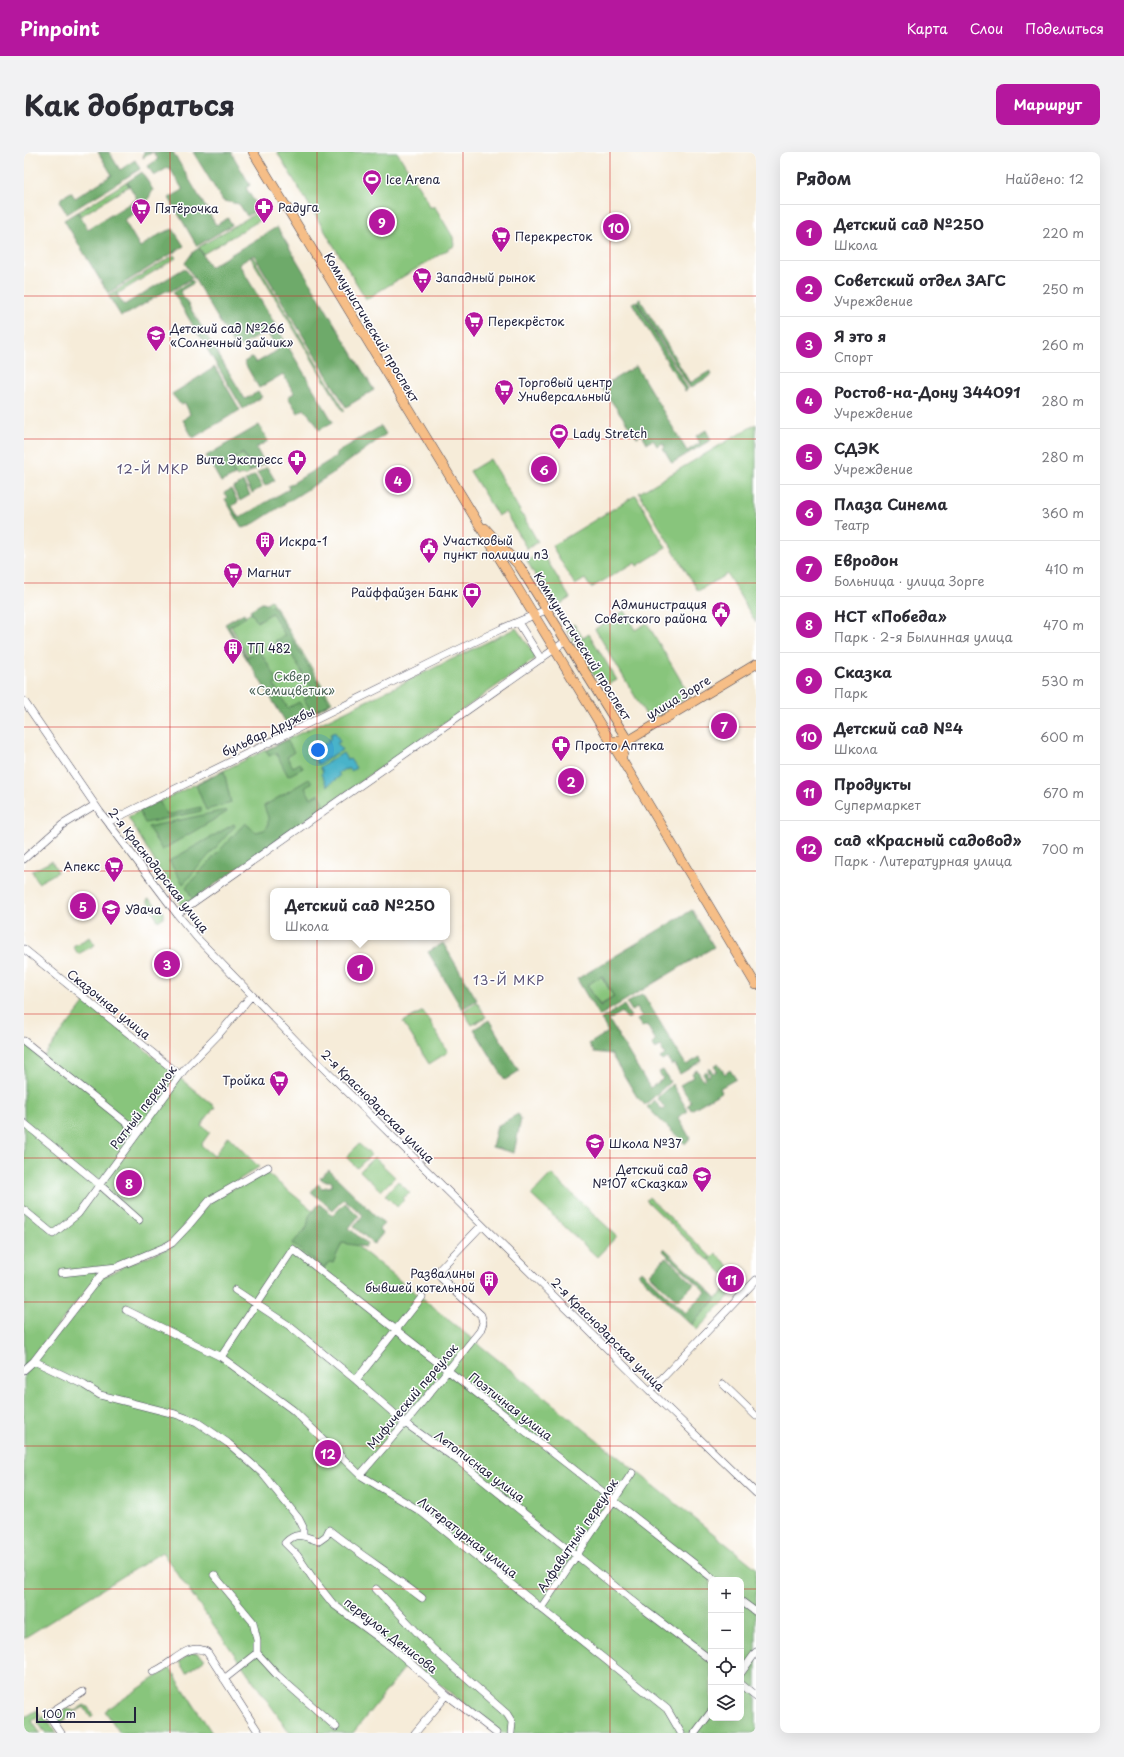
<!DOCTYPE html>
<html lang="ru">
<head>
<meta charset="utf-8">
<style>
	body { margin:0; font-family:"Playpen Sans",sans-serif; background:#f2f2f3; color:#2b2b33 }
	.controls { position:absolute; right:12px; bottom:12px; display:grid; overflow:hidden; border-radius:8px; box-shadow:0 4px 16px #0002 }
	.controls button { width:36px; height:36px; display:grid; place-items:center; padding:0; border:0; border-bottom:1px solid #e1e1e2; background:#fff; color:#2b2b33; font:20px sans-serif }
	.scale { position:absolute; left:12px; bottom:10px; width:100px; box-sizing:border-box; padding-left:4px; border:2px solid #22223b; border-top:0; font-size:11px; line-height:14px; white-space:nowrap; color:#22223b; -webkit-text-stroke:3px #fff; paint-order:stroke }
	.you { position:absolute; left:294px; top:598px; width:14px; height:14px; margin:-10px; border:3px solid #fff; border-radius:50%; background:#1a73e8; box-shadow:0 0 0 6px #1a73e833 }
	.badge { display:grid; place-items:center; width:26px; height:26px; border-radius:50%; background:#b5179e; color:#fff; font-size:13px; font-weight:700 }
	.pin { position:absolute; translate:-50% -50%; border:2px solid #fff; box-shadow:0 1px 4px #0006 }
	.popup { position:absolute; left:246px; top:736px; width:180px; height:52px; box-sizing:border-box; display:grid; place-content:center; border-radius:8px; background:#fff; filter:drop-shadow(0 1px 3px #0005); font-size:13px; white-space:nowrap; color:#7c7c81 }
	.popup b { font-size:15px; color:#2b2b33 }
	.popup::after { content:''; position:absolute; left:50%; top:100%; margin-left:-8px; border:8px solid transparent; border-top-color:#fff }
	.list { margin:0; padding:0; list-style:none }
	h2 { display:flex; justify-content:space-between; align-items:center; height:52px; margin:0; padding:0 16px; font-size:17px }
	h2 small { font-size:13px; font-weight:400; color:#7c7c81 }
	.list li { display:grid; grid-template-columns:26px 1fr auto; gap:12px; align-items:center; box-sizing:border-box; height:56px; padding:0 16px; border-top:1px solid #e1e1e2 }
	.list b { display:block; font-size:15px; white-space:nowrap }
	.list p { margin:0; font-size:13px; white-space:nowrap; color:#7c7c81 }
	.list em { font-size:13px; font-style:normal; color:#7c7c81 }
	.icon { flex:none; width:22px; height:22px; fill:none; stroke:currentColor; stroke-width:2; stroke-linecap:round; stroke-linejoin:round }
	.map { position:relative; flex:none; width:732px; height:1581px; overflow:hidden; border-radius:8px }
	header { display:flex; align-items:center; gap:24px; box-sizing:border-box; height:56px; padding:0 20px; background:#b5179e; color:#fff }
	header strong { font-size:19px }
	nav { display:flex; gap:22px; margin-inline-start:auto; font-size:14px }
	.intro { display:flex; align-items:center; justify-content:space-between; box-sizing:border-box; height:96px; padding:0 24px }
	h1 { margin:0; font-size:28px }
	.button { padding:10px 18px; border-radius:8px; background:#b5179e; color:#fff; font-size:14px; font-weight:700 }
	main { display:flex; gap:24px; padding:0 24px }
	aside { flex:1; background:#fff; border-radius:8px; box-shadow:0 4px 16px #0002 }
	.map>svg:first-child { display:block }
	.green { fill:#88c57b; stroke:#55745b; fill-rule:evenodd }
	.forest { fill:#6eaa6b; stroke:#486653; fill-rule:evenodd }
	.water { fill:#4ab3c9; stroke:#366a82 }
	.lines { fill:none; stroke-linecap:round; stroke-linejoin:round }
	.minor-casing { stroke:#424053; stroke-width:8 }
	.major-casing { stroke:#424053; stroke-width:10 }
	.minor { stroke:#fff; stroke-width:7 }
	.major { stroke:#f6be87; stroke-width:9 }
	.grid { fill:none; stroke:#d62828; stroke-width:1; stroke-opacity:0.55 }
	.labels { text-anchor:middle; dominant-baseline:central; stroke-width:3; stroke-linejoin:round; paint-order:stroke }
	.poi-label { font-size:12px; fill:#22223b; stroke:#fff; text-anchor:start }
	.street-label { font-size:12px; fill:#22223b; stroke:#fff }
	.park-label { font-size:12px; fill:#4b6355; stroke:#fff }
	.neighbourhood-label { font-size:13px; letter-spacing:1px; fill:#595277; stroke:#fff }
</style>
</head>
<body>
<header>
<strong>Pinpoint</strong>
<nav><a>Карта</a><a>Слои</a><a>Поделиться</a></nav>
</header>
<div class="intro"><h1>Как добраться</h1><a class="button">Маршрут</a></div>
<main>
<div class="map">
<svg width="732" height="1581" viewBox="0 0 732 1581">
	<rect width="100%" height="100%" fill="#fff"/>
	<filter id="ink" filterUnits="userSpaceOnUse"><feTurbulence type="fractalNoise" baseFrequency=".025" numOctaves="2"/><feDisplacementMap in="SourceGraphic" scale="8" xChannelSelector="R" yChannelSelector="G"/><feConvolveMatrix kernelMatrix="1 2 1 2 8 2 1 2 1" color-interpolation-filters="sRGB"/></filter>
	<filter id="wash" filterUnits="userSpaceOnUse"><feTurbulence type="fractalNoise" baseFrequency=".012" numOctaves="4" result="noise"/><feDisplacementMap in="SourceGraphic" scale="16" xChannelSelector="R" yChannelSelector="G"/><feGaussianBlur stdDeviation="0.9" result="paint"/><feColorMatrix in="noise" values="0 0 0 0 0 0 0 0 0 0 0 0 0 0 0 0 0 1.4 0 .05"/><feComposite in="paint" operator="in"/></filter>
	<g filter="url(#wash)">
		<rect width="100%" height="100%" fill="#f6ecd9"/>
		<!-- green -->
		<path class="green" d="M253,0H373L402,46L405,55H411L429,85L430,94L342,147Z
			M102,30L105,34L57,64L54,60Z
			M234,60L238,67L179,102L175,95Z
			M150,103L152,106L93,142L91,139Z
			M229,105L321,259H319L227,106Z
			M732,272V471L703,422L674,439L615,341Z
			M219,302L226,314L223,316L226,321L221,324L219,322L213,325L204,310Z
			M466,307L514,390L503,397L481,360L474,364L446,319Z
			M612,343L642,396L613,414L611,410L567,436L561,427L551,433L528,394Z
			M518,400L546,446L530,456L503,409Z
			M247,448L308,550L266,575L206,473Z
			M600,459L611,478L623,471L666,544L625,568L571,477Z
			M550,472L559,486L565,482L593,528L580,535L571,525L542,477Z
			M492,476L511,503V507L158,755L104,665Z
			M28,709L34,720L14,731L8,719Z
			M125,747L140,760V765L134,769L123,748Z
			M66,785L71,793L54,802L49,794Z
			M577,824L590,845L576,853L563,833Z
			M62,849L191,955L177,973L186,980L177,993L190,1004L204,984L235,1015L185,1047L147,1090L75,1122L0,1216V891L19,905Z
			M453,850L462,865L448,873L439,859Z
			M399,859L424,900L405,912L379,870Z
			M335,992L347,1003L333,1016L322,1005Z
			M350,1005L371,1025L357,1039L336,1019Z
			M240,1019L732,1416V1581H477L386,1509L329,1581H266L138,1400L0,1486V1220L76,1127L100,1114L147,1095L187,1049ZM687,1428H717V1566H687Z
			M527,1022L593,1084L573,1105L507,1043Z
			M374,1029L386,1041L378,1046L380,1048L373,1055L361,1043Z
			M625,1045L687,1105L684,1108L622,1048Z
			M692,1101L707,1116L700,1123L685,1108Z
			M707,1134L711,1138L673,1178L668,1172L702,1137L703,1138Z
			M167,1501H173L181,1507L162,1521L155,1510Z
			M146,1516L188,1581H96L81,1559Z
			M60,1553L64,1555L69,1564L67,1566L60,1555L42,1565V1567L36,1571L33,1566L34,1562L42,1557L51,1559Z
			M13,1558L16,1564L8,1569L16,1581H0V1566Z
			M20,1564L32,1581H21L13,1569Z"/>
		<!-- forest -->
		<path class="forest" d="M74,0H85L96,18L111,8L116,17L43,62L36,51L37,46L47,40L51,46L88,23Z
			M120,0H149L192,73L204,66L208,73L173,94L145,46L159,38L145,15L130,24L124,14L134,7L129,0L119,6Z
			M169,0H207L226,33L222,36L235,57L223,64L215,52L199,49Z
			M118,20L129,38L120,55L100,68L116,95L138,81L149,77L160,94L84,141L40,68L53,60L64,77L113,47L103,30Z
			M253,75L350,238L322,255L230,103L215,112L309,270L295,278L291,270L280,257L274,261L264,245L270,241L259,222L235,236L220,210L228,205L232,211L254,198L242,179L212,197L161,111L169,100L175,96L186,115Z
			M159,117L162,118L168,126L147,139H142L105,161L97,164L84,143L91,139L100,153Z
			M168,128L170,131L156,139L221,247L234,240L238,245L219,257L149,140Z
			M616,147L666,231L686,219L688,223L666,236L613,149Z
			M612,149L664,237L661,239L608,151Z
			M612,214L663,299L676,291L672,284L682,278L687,288L648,311L639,296L641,295L639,291L633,294L629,288L623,291L618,282L613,285L577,235Z
			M191,215L216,258L169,286L159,268L166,262L161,251L157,253L148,242Z
			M235,273L244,289L232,296L241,312L227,320L224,316L226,314L219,301L203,310L211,323L197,330L182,304Z
			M357,274L362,282L309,321L226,374L218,376L201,347L203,345L200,341L207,337L214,350L208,354L215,366L265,337L264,334L313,304L312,301Z
			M243,315L251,328L241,334L233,321Z
			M231,323L238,335L228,341L221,329Z
			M219,330L226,343L216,349L209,336Z
			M238,451L248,453L306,551L288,561L280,547L290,541L263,495L257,499L251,489L261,483L248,461L233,470L226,458Z
			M220,461L222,465L205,475L223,505L235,498L255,530L250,533L264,556L275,550L283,562L263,572L201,472Z
			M263,588L270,600L263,605L269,615L276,611L279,616L264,624L252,601L245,604L242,598Z
			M200,619L207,651L182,658L172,633Z
			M285,627L288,631L281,636L287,646L295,642L302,654L169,748L162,735L221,671L232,680L240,678L244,674V665L240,654Z
			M135,649L143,663L177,655V659L121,671L115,659Z
			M202,658L203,660L138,698L124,675Z
			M210,672L211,674L159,732L145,709Z
			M668,758L690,795L575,864L553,827ZM578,824L590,845L576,854L563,833Z
			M419,791L453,848L438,857L404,800Z
			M619,842L662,913L676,905L678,909L656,922L650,912L648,913L643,906L638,909L636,906L641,903L636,894L631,897L628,892L632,889L623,873L618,875L613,868L618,865L613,856L608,859L603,851Z
			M600,853L607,865L603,867L598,860L585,868L626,936L639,927L635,920L639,918L646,930L621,953L613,945L587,902L570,900L565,892L584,880L577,867Z
			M465,868L495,919L481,928L450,877Z
			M694,912L701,922L706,918L712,927L696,936L698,940L667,958L664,953L667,950L656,933L670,925L668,921L673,918L679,928L682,926L679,921L682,919L684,924L686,923L684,917L686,916L689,921L693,919L690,914Z
			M648,932L664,959L654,965L666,986L661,992L623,955L630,948L638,958L641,956L633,946Z
			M494,962L497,967L490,1001L468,995L473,974Z
			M305,1018L360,1072L355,1077L359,1081L350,1092L330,1075L339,1063L320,1047L309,1058L287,1040L294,1032L298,1036L308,1034V1029H300L296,1026Z
			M321,1051L335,1064L325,1076L343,1092L341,1095L318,1091L309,1111L305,1110L300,1116L268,1092L283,1075L285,1064L295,1052L309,1063Z
			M640,1096L693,1146L667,1173L614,1122L617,1119L661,1161L682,1140L638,1098Z
			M642,1105L670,1132L653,1149L625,1122Z"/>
		<!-- water -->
		<path class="water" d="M311,580L316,590L313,591L318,598L294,612L291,606L288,608L282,596L296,590L298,593L305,590L304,588L308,586L306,583Z
			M319,601L323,608L326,607L332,616L327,619L325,616L321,618V617L314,621L316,624L303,634L297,622L299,620L296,615Z"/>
	</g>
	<g filter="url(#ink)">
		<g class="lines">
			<!-- minor casing -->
			<g class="minor-casing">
				<path id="minor" d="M494,470L517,507
					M0,549L76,660L153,762L174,787L277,894L626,1239L732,1341
					M84,670L419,505L477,477L522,458
					M0,707L38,673L71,653
					M153,762L542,489
					M0,797L156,923
					M0,889L114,980
					M0,971L76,1033L115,1068
					M0,1058L29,1082L54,1062L160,918L195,882L228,843
					M37,1121L93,1115L141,1095L148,1091L165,1073L186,1048L244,1015
					M211,1138L264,1173L332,1228L381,1271L436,1310L618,1456L687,1508
					M102,1158L197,1205L269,1258L336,1323L396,1359L643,1557L657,1581
					M197,1205L269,1097L691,1428
					M10,1209L60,1233L76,1243L151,1262L173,1270L204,1291L238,1321L275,1367L279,1375V1384
					M0,1218L10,1209L76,1124L89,1117
					M332,1228L398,1145
					M699,1232L732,1264
					M626,1239L732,1128
					M336,1323L381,1271L456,1179L459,1171L457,1163L417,1126L415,1121L417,1116L458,1073
					M190,1423L229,1470L233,1488V1501L253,1523L312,1575
					M352,1437L409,1497L483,1562L488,1570L487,1581
					M398,1446C367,1422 335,1402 305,1378L302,1384L295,1389C280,1385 274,1378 261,1391L273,1403L290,1428L309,1452L370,1497L423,1543L472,1581
					M717,1449L732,1460
					M517,1456L608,1321
					M129,1520C147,1514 164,1488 183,1500L235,1581
					M717,1521L732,1500
					M200,1527L233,1501
					M717,1532L732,1544
					M37,1581L24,1562L59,1540
					M391,1581L423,1543
					M671,1581L687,1560"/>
			</g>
			<!-- major casing -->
			<g class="major-casing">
				<path id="major" d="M229,0L607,623L732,833
					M461,376L496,415L604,589
					M586,589H604L732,512
					M597,606L604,589"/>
			</g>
			<!-- minor -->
			<use href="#minor" class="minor"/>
			<!-- major -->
			<use href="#major" class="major"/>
		</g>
	</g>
	<!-- grid -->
	<path class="grid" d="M146,0V1581M293,0V1581M439,0V1581M586,0V1581M0,144H732M0,287H732M0,431H732M0,575H732M0,719H732M0,862H732M0,1006H732M0,1150H732M0,1294H732M0,1437H687M717,1437H732"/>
	<!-- icons -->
	<defs>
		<g id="stadium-pin" transform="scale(1)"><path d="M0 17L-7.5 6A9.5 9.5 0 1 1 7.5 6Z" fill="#b5179e" stroke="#fff"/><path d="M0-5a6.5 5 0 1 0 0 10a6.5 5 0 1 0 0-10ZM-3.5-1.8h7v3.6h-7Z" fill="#fff"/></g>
		<g id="pharmacy-pin" transform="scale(1)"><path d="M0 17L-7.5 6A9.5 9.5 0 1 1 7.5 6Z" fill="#b5179e" stroke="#fff"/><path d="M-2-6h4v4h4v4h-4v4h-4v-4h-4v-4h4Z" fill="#fff"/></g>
		<g id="supermarket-pin" transform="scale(1)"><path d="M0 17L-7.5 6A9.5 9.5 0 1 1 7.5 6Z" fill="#b5179e" stroke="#fff"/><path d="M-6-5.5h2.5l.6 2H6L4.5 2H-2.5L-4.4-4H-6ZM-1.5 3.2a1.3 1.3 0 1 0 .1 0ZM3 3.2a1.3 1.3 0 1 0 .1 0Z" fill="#fff"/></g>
		<g id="school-pin" transform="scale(1)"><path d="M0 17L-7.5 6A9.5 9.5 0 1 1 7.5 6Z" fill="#b5179e" stroke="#fff"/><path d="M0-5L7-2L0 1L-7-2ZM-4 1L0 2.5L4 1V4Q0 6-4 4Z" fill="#fff"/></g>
		<g id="building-pin" transform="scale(1)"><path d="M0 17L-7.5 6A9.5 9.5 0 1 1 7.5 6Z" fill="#b5179e" stroke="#fff"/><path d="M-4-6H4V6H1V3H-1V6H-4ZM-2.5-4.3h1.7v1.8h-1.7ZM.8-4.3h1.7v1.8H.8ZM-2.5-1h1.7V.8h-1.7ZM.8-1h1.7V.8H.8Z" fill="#fff"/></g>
		<g id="civic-pin" transform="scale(1)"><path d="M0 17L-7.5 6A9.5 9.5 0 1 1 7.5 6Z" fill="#b5179e" stroke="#fff"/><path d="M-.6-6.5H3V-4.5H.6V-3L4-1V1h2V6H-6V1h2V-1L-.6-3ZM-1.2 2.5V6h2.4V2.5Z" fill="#fff"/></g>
		<g id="bank-pin" transform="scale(1)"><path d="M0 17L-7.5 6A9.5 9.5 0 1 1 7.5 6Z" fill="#b5179e" stroke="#fff"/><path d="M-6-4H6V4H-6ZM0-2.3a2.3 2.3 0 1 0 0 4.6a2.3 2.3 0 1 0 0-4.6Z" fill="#fff"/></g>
	</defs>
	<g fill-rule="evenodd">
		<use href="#stadium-pin" x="348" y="27"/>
		<use href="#pharmacy-pin" x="240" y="55"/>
		<use href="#supermarket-pin" x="117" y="56"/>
		<use href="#supermarket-pin" x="477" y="84"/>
		<use href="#supermarket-pin" x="398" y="125"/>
		<use href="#supermarket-pin" x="450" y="169"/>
		<use href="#school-pin" x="132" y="183"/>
		<use href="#supermarket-pin" x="480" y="237"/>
		<use href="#stadium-pin" x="535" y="281"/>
		<use href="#pharmacy-pin" x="273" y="307"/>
		<use href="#building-pin" x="241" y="389"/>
		<use href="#civic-pin" x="405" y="395"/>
		<use href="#supermarket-pin" x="209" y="420"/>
		<use href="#bank-pin" x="448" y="440"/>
		<use href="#civic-pin" x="697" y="459"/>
		<use href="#building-pin" x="209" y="496"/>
		<use href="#pharmacy-pin" x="537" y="593"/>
		<use href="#supermarket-pin" x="90" y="714"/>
		<use href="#school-pin" x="87" y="757"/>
		<use href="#supermarket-pin" x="255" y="928"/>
		<use href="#school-pin" x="571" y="991"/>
		<use href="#school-pin" x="678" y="1024"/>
		<use href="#building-pin" x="465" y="1128"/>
	</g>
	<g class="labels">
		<!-- poi labels -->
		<g class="poi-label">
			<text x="362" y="27">Ice Arena</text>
			<text x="254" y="55">Радуга</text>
			<text x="131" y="56">Пятёрочка</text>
			<text x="491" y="84">Перекресток</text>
			<text x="412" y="125">Западный рынок</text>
			<text x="464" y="169">Перекрёсток</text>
			<text x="146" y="176">Детский сад №266<tspan x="146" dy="14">«Солнечный зайчик»</tspan></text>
			<text x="494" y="230">Торговый центр<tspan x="494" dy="14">Универсальный</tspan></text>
			<text x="549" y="281">Lady Stretch</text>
			<text x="259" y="307" text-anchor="end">Вита Экспресс</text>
			<text x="419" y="388">Участковый<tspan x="419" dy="14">пункт полиции n3</tspan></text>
			<text x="255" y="389">Искра-1</text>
			<text x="223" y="420">Магнит</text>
			<text x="434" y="440" text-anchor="end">Райффайзен Банк</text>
			<text x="683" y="452" text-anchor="end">Администрация<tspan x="683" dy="14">Советского района</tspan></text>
			<text x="223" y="496">ТП 482</text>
			<text x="551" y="593">Просто Аптека</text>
			<text x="76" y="714" text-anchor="end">Апекс</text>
			<text x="101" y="757">Удача</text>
			<text x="241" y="928" text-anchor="end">Тройка</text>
			<text x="585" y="991">Школа №37</text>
			<text x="664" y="1017" text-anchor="end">Детский сад<tspan x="664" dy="14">№107 «Сказка»</tspan></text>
			<text x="451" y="1121" text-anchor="end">Развалины<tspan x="451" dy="14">бывшей котельной</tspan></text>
		</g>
		<!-- street labels -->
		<g class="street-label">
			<text transform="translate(348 175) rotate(59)">Коммунистический проспект</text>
			<text transform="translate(559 494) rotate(58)">Коммунистический проспект</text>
			<text transform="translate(654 545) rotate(-31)">улица Зорге</text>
			<text transform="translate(244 579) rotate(-25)">бульвар Дружбы</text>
			<text transform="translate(135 718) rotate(52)">2-я Краснодарская улица</text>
			<text transform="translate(85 852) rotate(39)">Сказочная улица</text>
			<text transform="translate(354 954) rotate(45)">2-я Краснодарская улица</text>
			<text transform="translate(119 955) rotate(-53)">Ратный переулок</text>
			<text transform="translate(584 1182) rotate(45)">2-я Краснодарская улица</text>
			<text transform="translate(388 1244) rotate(-50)">Мифический переулок</text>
			<text transform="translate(487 1254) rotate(38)">Поэтичная улица</text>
			<text transform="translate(456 1314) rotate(37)">Летописная улица</text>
			<text transform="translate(553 1383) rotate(-56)">Алфавитный переулок</text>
			<text transform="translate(444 1385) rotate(38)">Литературная улица</text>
			<text transform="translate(367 1483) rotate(38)">переулок Денисова</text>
		</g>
		<!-- park labels -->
		<g class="park-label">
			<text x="268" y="524">Сквер<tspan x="268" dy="14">«Семицветик»</tspan></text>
		</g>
		<!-- neighbourhood labels -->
		<g class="neighbourhood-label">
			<text x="129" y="316">12-Й МКР</text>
			<text x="485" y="827">13-Й МКР</text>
		</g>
	</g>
</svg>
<div class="controls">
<button>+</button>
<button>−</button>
<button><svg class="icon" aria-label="locate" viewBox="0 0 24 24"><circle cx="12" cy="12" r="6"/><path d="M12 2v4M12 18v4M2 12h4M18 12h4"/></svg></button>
<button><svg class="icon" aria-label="layers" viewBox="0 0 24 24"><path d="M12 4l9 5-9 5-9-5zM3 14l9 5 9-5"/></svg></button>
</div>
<div class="scale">100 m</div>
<div class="you"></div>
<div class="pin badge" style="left:336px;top:816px">1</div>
<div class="popup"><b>Детский сад №250</b>Школа</div>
<div class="pin badge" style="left:547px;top:629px">2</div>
<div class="pin badge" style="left:143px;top:812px">3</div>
<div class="pin badge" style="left:374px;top:328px">4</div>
<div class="pin badge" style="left:59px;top:754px">5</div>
<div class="pin badge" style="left:520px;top:317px">6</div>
<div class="pin badge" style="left:700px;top:574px">7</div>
<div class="pin badge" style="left:105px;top:1031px">8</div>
<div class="pin badge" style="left:358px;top:70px">9</div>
<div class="pin badge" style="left:592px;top:75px">10</div>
<div class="pin badge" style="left:707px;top:1127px">11</div>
<div class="pin badge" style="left:304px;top:1301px">12</div>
</div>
<aside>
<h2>Рядом<small>Найдено: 12</small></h2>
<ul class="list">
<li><span class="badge">1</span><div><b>Детский сад №250</b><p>Школа</p></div><em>220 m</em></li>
<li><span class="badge">2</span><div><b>Советский отдел ЗАГС</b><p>Учреждение</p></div><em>250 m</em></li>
<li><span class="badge">3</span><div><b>Я это я</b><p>Спорт</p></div><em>260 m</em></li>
<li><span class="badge">4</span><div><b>Ростов-на-Дону 344091</b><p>Учреждение</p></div><em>280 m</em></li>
<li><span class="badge">5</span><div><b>СДЭК</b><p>Учреждение</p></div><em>280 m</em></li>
<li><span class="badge">6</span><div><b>Плаза Синема</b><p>Театр</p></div><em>360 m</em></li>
<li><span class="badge">7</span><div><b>Евродон</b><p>Больница · улица Зорге</p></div><em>410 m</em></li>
<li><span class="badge">8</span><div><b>НСТ «Победа»</b><p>Парк · 2-я Былинная улица</p></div><em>470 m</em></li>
<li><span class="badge">9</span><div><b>Сказка</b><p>Парк</p></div><em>530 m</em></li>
<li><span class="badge">10</span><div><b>Детский сад №4</b><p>Школа</p></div><em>600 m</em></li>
<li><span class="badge">11</span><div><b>Продукты</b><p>Супермаркет</p></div><em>670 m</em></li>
<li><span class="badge">12</span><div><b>сад «Красный садовод»</b><p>Парк · Литературная улица</p></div><em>700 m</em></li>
</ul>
</aside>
</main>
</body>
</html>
